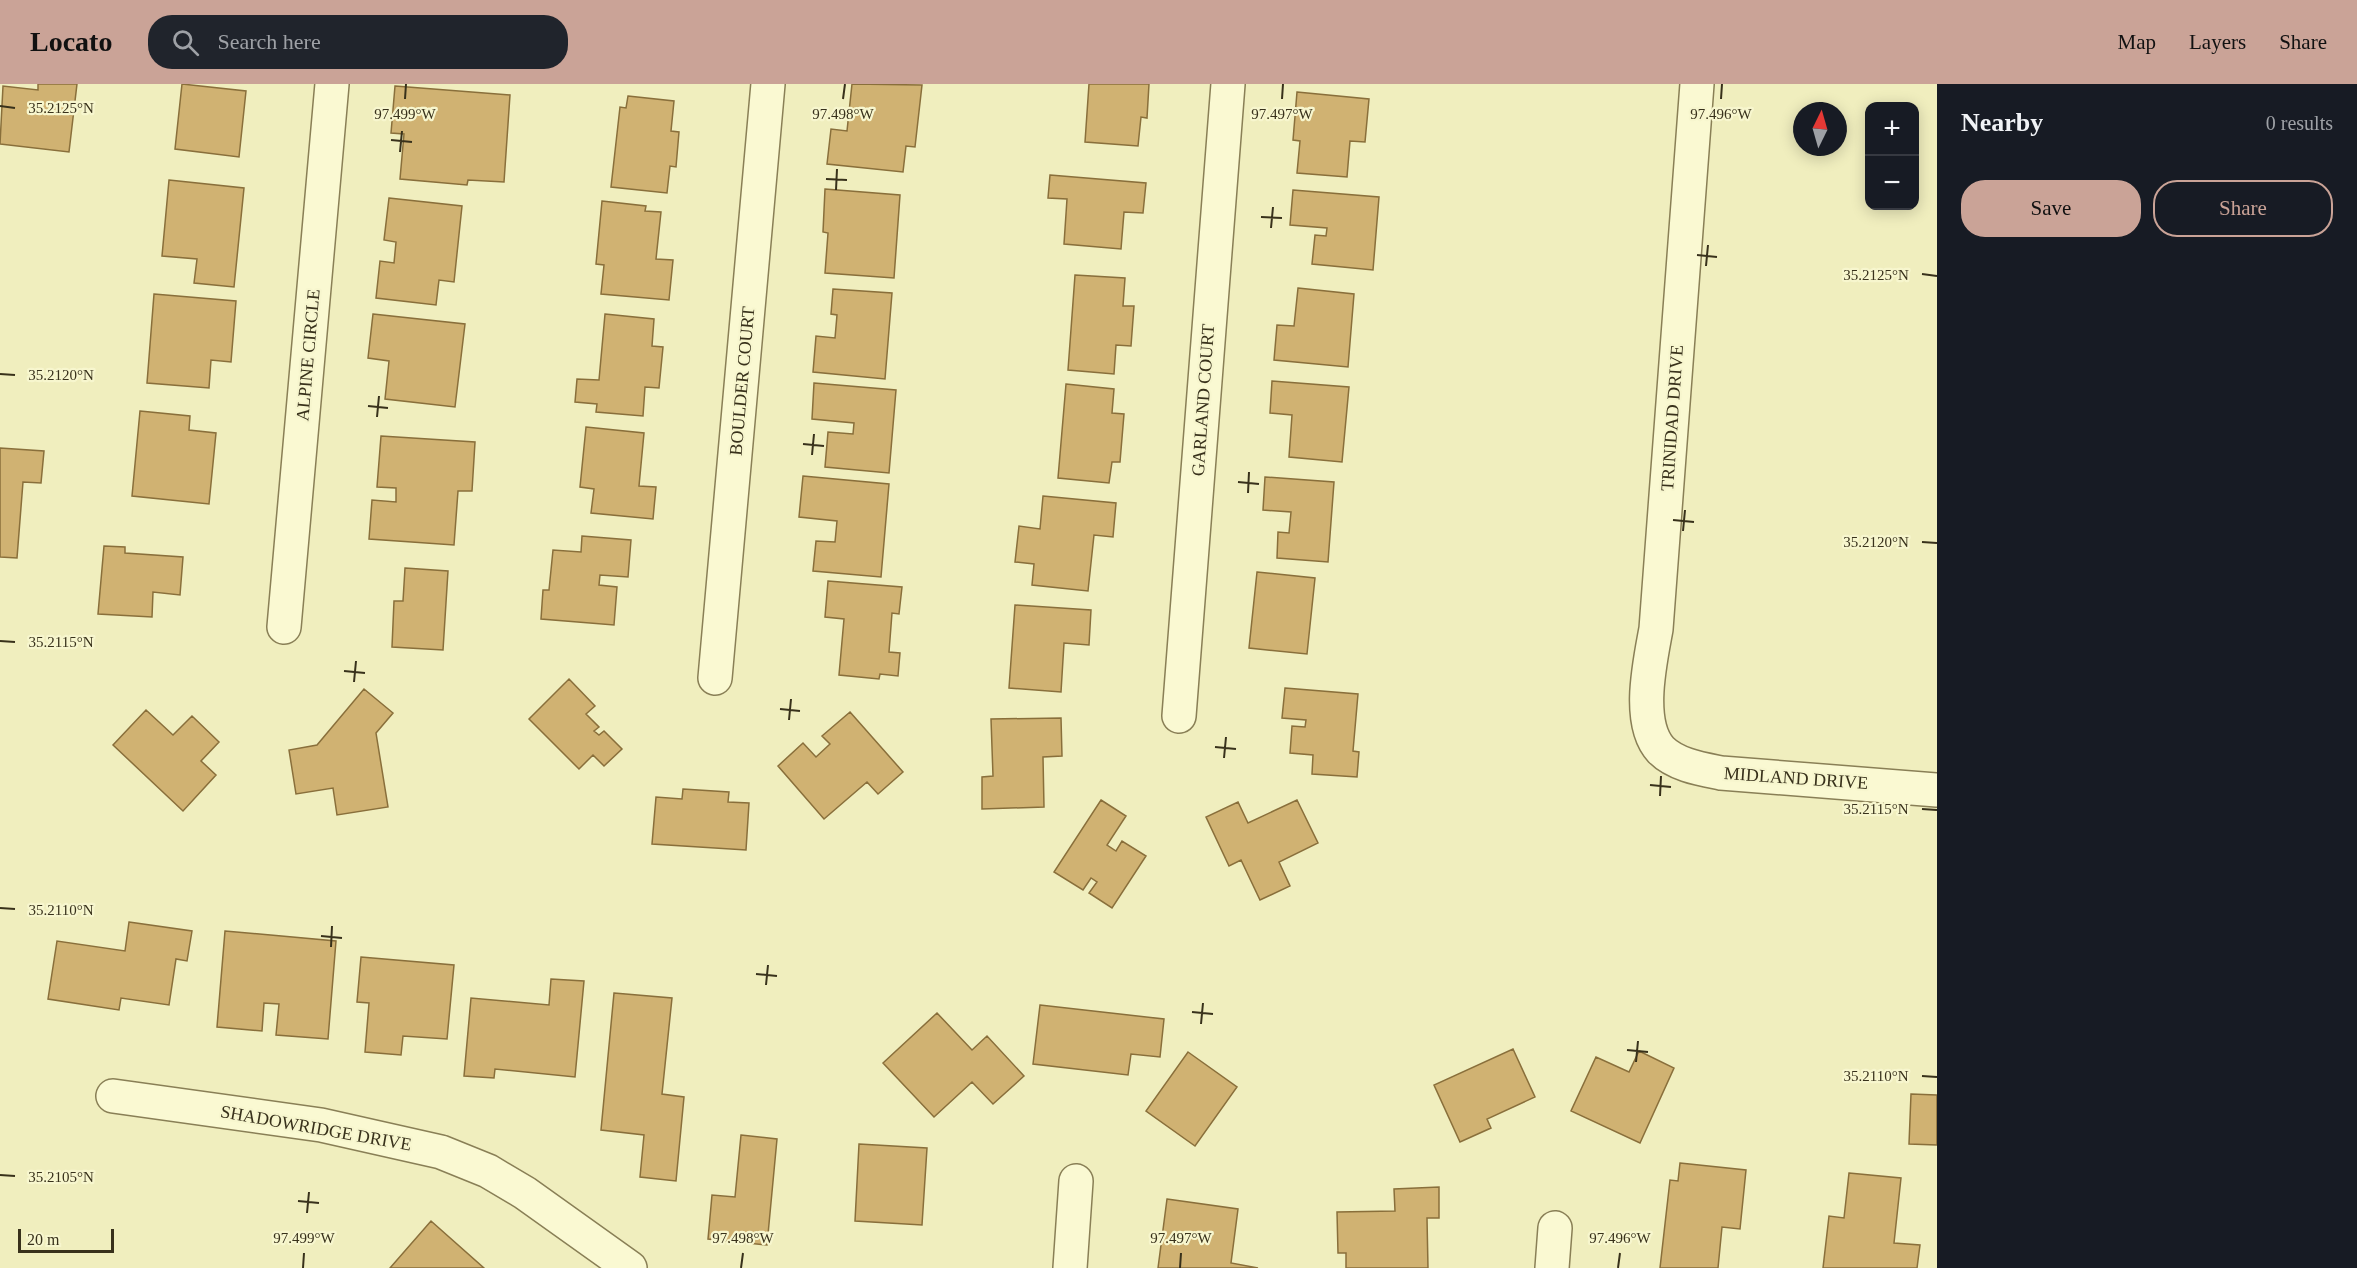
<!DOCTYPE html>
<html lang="en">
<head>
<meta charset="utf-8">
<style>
	body { margin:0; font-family:Georgia,serif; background:#20242c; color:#f1f3f6 }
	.controls { position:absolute; right:18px; top:18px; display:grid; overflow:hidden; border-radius:12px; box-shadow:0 3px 15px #0003 }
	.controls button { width:54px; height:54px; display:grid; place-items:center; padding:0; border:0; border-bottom:2px solid #363941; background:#171b24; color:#f1f3f6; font:30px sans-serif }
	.compass { position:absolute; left:1793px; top:18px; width:54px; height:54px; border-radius:50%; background:#171b24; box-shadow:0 3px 15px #0003; rotate:5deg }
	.scale { position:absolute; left:18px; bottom:15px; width:96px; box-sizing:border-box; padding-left:6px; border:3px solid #38311b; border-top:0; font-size:16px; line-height:21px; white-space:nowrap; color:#38311b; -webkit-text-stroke:4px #f7f6ce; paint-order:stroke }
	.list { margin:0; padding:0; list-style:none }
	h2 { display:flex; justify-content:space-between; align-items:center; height:78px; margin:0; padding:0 24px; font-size:26px }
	h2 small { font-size:20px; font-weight:400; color:#9ea1a6 }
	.actions { display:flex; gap:12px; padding:18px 24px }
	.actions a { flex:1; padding:14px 0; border:2px solid #caa397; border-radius:24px; text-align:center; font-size:21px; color:#caa397 }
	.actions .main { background:#caa397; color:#111 }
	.icon { flex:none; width:33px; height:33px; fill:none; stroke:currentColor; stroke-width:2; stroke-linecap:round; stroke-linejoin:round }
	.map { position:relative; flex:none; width:1937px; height:1184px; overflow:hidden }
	header { display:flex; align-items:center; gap:36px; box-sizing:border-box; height:84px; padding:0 30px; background:#caa397; color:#111 }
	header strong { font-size:28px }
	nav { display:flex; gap:33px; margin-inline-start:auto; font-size:21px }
	.search { width:420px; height:54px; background:#20242c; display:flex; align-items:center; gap:15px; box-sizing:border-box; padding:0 21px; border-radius:24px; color:#9ea1a6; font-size:22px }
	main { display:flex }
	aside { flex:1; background:#171b24 }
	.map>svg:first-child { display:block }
	.building { fill:#d0b272; stroke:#896f3b; stroke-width:1.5 }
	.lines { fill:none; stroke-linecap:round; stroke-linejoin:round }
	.minor-casing { stroke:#897f56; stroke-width:36 }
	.minor { stroke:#faf9d2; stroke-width:33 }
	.ticks { fill:none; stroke:#38311b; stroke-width:2 }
	.labels { text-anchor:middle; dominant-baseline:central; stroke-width:4.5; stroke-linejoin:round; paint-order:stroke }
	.street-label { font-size:18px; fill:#38311b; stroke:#f7f6ce }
	.ticks-label { font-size:15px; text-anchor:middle; fill:#38311b; stroke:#f7f6ce; stroke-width:4.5; stroke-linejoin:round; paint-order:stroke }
</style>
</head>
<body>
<header>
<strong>Locato</strong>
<div class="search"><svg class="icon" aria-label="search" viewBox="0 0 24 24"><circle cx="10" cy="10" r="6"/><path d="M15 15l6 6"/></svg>Search here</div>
<nav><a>Map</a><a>Layers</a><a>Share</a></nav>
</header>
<main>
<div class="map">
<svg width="1937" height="1184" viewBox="0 0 1937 1184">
	<rect width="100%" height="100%" fill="#f0eebe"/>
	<!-- building -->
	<path class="building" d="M38,0H77L69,68L0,60L3,2L38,6Z
		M182,0L246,7L239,73L175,65Z
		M852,0L922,1L915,63L906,62L903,88L827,80L831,45L847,47Z
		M1089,0H1149L1147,34L1141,33L1138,62L1085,58Z
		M395,2L510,11L504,98L468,96L467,101L400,95L404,50L391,49Z
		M1297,8L1369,15L1365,58L1350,57L1347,93L1297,89L1300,57L1293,56Z
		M628,12L674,17L671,47L679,48L676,83L670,82L667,109L611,103L620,23L626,24Z
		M1050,91L1146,99L1143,129L1124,128L1121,165L1064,160L1067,115L1048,114Z
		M169,96L244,104L234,203L194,199L197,175L162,172Z
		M825,105L900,111L894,194L825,189L828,149L823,148Z
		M1293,106L1379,113L1373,186L1312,180L1315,151L1326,152L1327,144L1290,141Z
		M389,114L462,122L454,198L439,196L436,221L376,214L380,177L394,179L396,158L384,156Z
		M602,117L646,122L645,127L661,128L656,175L673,176L669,216L601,210L604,181L596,180Z
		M1075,191L1125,194L1123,222H1134L1131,262L1116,261L1114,290L1068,286Z
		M1298,204L1354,210L1348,283L1274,276L1277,241L1294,242Z
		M833,205L892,209L885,295L813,288L816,252L835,254L837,231L831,230Z
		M154,210L236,217L231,278L211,276L209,304L147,299Z
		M373,230L465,240L455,323L385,315L389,277L368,274Z
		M605,230L654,235L652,262L663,263L659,304L645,303L643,332L596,328L597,320L575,318L577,295L599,296Z
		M1272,297L1349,303L1342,378L1289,373L1292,331L1270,329Z
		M814,299L896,306L889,389L825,383L828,348L853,350L854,339L812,335Z
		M1066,300L1114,305L1112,329L1124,330L1120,378H1112L1109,399L1058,394Z
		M140,327L190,332L189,346L216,349L209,420L132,412Z
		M586,343L644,349L639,402L656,403L653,435L591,429L594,405L580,403Z
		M381,352L475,358L472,407H458L454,461L369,455L372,416L396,418V404L377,403Z
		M0,364L44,367L41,399L23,398L17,474L0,473Z
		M803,392L889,400L881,493L813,487L816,457L835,458L837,437L799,433Z
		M1265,393L1334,398L1328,478L1277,474L1278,448L1289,449L1291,428L1263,426Z
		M1043,412L1116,419L1113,453L1094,451L1088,507L1032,501L1034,480L1015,478L1019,442L1040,445Z
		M582,452L631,456L628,493L600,491L599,501L617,503L614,541L541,535L543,506H549L553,466L581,468Z
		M104,462L125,463V469L183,473L180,511L153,508L152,533L98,530Z
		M405,484L448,487L443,566L392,563L394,517H403Z
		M1257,488L1315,494L1307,570L1249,564Z
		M828,497L902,503L899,530L892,529L889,568L900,569L898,592L880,590L879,595L839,591L844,535L825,533Z
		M1015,521L1091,526L1089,561L1064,559L1061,608L1009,604Z
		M569,595L595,622L586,630L599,643L594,647L599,651L604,647L622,665L604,682L593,671L579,685L529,635Z
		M1285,604L1358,610L1353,667L1359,668L1357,693L1312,690L1313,671L1290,669L1292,642L1305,643L1306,636L1282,634Z
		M364,605L393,629L376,649L388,723L337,731L333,704L296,710L289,666L317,661Z
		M146,626L173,651L192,632L219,658L201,677L216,691L183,727L113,661Z
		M850,628L903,688L878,710L867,698L824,735L778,682L803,659L816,673L830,660L822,652Z
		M1061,634L1062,672L1043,673L1044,723L982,725V693L993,692L991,635Z
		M683,705L729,708L728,718L749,719L746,766L652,760L656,713L682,715Z
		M1101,716L1126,732L1107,761L1116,767L1122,757L1146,772L1112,824L1089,809L1097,798L1091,794L1083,806L1054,788Z
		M1297,716L1318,759L1279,778L1290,802L1260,816L1241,776L1229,782L1206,733L1238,718L1248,739Z
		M129,838L192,847L187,877L176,875L169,921L121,914L119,926L48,915L57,857L125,867Z
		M225,847L336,857L328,955L276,951L279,920L264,919L262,947L217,943Z
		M361,873L454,881L447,955L403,952L401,971L365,968L369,919L357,918Z
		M551,895L584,897L575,993L495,985L494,994L464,992L471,914L549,921Z
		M614,909L672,914L662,1010L684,1013L676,1097L640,1093L644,1051L601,1046Z
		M1040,921L1164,935L1160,973L1131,970L1128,991L1033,980Z
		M937,929L972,966L987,952L1024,992L993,1020L972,998L934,1033L883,979Z
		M1513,965L1535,1013L1487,1035L1491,1044L1460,1058L1434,1001Z
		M1639,967L1674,984L1640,1059L1571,1027L1596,973L1629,988Z
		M1188,968L1237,1003L1195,1062L1146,1027Z
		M1911,1010L1937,1011V1061L1909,1060Z
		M741,1051L777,1055L767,1161L708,1155L712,1111L735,1113Z
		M859,1060L927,1064L922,1141L855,1137Z
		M1680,1079L1746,1086L1740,1145L1722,1143L1718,1184H1660L1670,1096L1678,1097Z
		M1849,1089L1901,1094L1894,1159L1920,1161L1917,1184H1823L1829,1132L1844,1134Z
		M1439,1103V1134H1427L1428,1184H1346V1169H1338L1337,1128L1395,1127L1394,1105Z
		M1167,1115L1238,1125L1231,1179L1258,1184H1158Z
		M431,1137L484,1184H390Z"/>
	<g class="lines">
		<!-- minor casing -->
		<g class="minor-casing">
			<path id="minor" d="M1697,0L1656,545C1650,578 1636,639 1661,666C1676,681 1701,685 1721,689L1937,706
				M284,543L332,0
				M715,594L768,0
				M1179,632L1228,0
				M113,1012L321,1041L441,1068L488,1087L525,1109L630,1184
				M1070,1184L1076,1097
				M1552,1184L1555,1144"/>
		</g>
		<!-- minor -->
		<use href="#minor" class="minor"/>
	</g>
	<!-- ticks -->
	<path class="ticks" d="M405,15L406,0M843,15L845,0M1282,15L1283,0M1721,15L1722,0M0,22L15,24M391,56L412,58M400,68L402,47M826,95L847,96M836,106L837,85M1261,133L1282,134M1271,144L1273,123M1697,171L1717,173M1706,182L1708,161M1922,190L1937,192M0,290L15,291M368,322L388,324M377,333L379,312M803,360L824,362M812,371L814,350M1238,398L1259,400M1248,409L1249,388M1673,436L1694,438M1683,447L1685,426M1922,458L1937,459M0,557L15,558M344,587L365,589M354,598L356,577M780,625L800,627M789,636L791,615M1215,663L1236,665M1224,674L1226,653M1650,701L1671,703M1660,712L1661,692M1922,725L1937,726M0,824L15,825M321,852L342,854M331,863L332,842M756,890L777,892M766,901L768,881M1192,928L1213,930M1201,940L1203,919M1627,966L1648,968M1636,978L1638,957M1922,992L1937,993M0,1091L15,1092M298,1117L319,1119M307,1129L309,1108M303,1184L304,1169M741,1184L743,1169M1180,1184L1181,1169M1618,1184L1620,1169"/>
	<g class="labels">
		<!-- street labels -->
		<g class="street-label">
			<text transform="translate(308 271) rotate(-85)">ALPINE CIRCLE</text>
			<text transform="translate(742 297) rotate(-85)">BOULDER COURT</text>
			<text transform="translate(1203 316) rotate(-86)">GARLAND COURT</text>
			<text transform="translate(1672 334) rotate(-86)">TRINIDAD DRIVE</text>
			<text transform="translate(1796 694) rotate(4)">MIDLAND DRIVE</text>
			<text transform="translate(316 1044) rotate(10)">SHADOWRIDGE DRIVE</text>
		</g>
	</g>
	<g class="ticks-label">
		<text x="61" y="29">35.2125°N</text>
		<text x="405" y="35">97.499°W</text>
		<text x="843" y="35">97.498°W</text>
		<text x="1282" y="35">97.497°W</text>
		<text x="1721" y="35">97.496°W</text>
		<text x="1876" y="196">35.2125°N</text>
		<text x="61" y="296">35.2120°N</text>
		<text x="1876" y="463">35.2120°N</text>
		<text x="61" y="563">35.2115°N</text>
		<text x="1876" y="730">35.2115°N</text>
		<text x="61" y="831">35.2110°N</text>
		<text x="1876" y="997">35.2110°N</text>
		<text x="61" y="1098">35.2105°N</text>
		<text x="304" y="1159">97.499°W</text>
		<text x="743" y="1159">97.498°W</text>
		<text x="1181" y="1159">97.497°W</text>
		<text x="1620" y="1159">97.496°W</text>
	</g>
</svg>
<div class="controls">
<button>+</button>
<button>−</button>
</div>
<svg class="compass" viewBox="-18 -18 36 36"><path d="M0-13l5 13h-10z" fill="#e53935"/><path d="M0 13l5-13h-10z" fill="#9ea1a6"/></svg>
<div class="scale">20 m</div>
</div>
<aside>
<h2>Nearby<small>0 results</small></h2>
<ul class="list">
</ul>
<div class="actions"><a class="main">Save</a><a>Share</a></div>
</aside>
</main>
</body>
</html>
